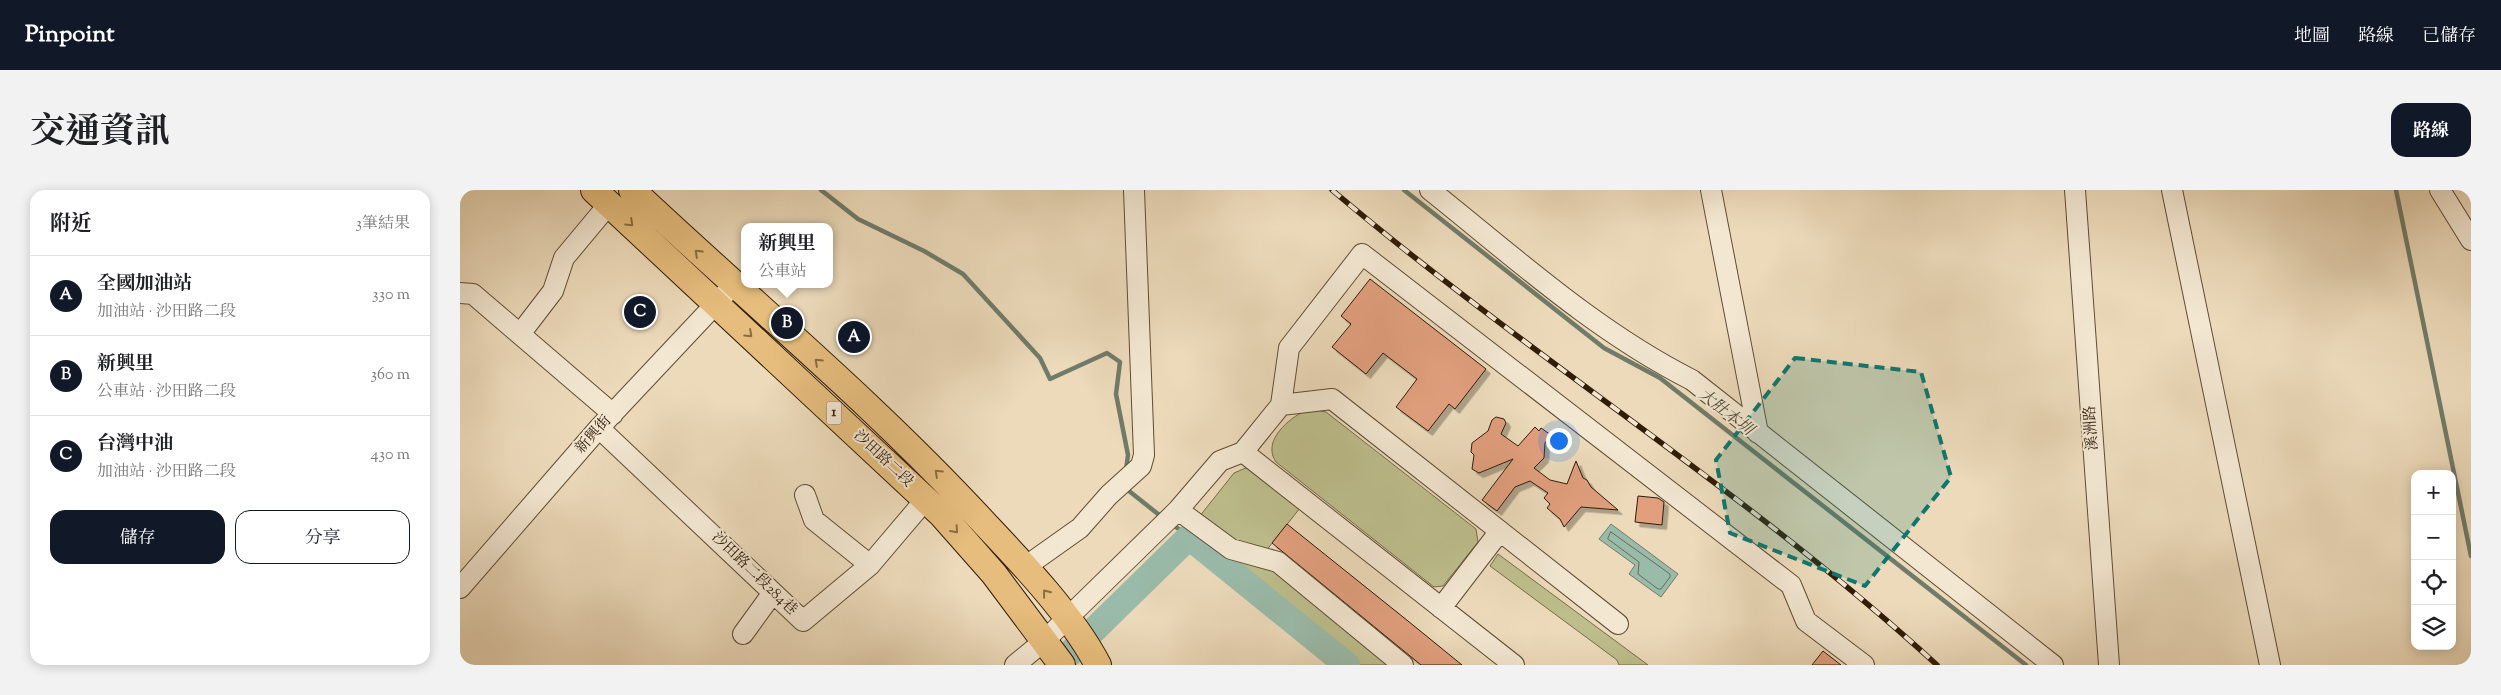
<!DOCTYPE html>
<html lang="zh-TW">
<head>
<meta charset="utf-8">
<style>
	body { margin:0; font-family:"Sorts Mill Goudy","Noto Serif TC",serif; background:#f2f2f2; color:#202124 }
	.controls { position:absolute; right:15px; bottom:15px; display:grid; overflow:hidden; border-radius:10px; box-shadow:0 2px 12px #0003 }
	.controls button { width:45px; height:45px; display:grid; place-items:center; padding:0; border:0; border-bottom:1px solid #e0e0e0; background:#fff; color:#202124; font:25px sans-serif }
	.you { position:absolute; left:1098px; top:250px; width:18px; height:18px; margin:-12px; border:4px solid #fff; border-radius:50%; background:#1a73e8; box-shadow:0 0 0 8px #1a73e833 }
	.badge { display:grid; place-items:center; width:32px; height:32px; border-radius:50%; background:#111827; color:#fff; font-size:16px; font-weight:700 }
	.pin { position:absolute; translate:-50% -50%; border:2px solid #fff; box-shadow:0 1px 5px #0006 }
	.popup { position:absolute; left:281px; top:33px; width:92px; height:65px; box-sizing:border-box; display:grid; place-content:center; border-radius:10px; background:#fff; filter:drop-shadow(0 1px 4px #0005); font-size:16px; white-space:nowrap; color:#757577 }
	.popup b { font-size:19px; color:#202124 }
	.popup::after { content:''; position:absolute; left:50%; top:100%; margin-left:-10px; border:10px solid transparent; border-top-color:#fff }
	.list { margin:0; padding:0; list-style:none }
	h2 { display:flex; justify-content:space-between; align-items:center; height:65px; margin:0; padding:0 20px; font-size:21px }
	h2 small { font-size:16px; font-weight:400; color:#757577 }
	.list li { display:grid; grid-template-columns:32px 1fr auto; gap:15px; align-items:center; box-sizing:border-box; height:80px; padding:0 20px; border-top:1px solid #e0e0e0 }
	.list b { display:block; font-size:19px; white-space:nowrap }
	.list p { margin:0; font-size:16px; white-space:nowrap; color:#757577 }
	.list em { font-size:16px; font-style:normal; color:#757577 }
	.actions { display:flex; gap:10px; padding:15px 20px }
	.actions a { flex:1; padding:11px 0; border:1px solid #111827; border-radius:15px; text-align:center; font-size:18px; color:#111827 }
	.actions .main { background:#111827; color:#fff }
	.icon { flex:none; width:28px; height:28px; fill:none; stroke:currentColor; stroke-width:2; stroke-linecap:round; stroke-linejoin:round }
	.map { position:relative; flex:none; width:2011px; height:475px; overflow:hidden; border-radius:15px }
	header { display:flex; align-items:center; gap:30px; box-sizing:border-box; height:70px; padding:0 25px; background:#111827; color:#fff }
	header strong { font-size:24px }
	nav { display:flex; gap:28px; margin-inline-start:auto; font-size:18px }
	.intro { display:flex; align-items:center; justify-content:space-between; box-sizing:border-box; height:120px; padding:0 30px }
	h1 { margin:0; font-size:35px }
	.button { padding:12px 22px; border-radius:15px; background:#111827; color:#fff; font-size:18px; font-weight:700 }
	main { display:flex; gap:30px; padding:0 30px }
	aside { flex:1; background:#fff; border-radius:15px; box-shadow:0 2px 12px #0003 }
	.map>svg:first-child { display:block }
	.green { fill:#bdbe8c; stroke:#766d4a }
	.water { fill:#9abbaa; stroke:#707b69 }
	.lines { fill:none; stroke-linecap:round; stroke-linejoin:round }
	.shore { stroke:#656c59; stroke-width:1 }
	.stream { stroke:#707b69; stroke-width:4.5 }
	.river { stroke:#9abbaa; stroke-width:26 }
	.building { fill:#e19f7e; stroke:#301c08; filter:url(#shadow) }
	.minor-casing { stroke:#5f4c34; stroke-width:22 }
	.major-casing { stroke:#301c08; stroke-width:28 }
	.minor { stroke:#f3e7d2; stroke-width:20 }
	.major { stroke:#e6bd7d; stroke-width:26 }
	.rail-casing { stroke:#301c08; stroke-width:5.5 }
	.rail { stroke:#f3e7d2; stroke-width:4; stroke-dasharray:11; stroke-linecap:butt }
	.oneway { stroke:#8b6c42 }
	.marked { fill:#0f766e; fill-opacity:0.2; stroke:#0f766e; stroke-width:4; stroke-dasharray:10 6; stroke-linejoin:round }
	.labels { text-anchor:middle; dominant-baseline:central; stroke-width:4; stroke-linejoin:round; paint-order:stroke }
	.shield { fill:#f3e7d2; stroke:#6a5945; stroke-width:1 }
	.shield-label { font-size:14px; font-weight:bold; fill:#301c08 }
	.street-label { font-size:15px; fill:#301c08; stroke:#f3e7d2 }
	.water-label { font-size:16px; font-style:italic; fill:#504c39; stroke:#f3e7d2 }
</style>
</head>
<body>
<header>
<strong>Pinpoint</strong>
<nav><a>地圖</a><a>路線</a><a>已儲存</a></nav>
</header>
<div class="intro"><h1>交通資訊</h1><a class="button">路線</a></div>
<main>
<aside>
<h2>附近<small>3筆結果</small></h2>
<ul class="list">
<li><span class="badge">A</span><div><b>全國加油站</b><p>加油站 · 沙田路二段</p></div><em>330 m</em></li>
<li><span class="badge">B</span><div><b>新興里</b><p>公車站 · 沙田路二段</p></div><em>360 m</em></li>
<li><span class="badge">C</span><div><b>台灣中油</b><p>加油站 · 沙田路二段</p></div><em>430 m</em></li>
</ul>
<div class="actions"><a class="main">儲存</a><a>分享</a></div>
</aside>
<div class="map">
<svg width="2011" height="475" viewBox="0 0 2011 475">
	<defs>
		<filter id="shadow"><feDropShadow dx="4.5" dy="4.5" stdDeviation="0" flood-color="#0004"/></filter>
	</defs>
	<rect width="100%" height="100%" fill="#ecdaba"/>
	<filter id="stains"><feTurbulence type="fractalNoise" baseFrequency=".004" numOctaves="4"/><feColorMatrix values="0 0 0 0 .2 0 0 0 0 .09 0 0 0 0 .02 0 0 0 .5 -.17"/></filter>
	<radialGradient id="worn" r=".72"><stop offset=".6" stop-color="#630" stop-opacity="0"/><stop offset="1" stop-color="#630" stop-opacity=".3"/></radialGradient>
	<!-- green -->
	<path class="green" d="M850,219L866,222L1016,339L1018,352L983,396L974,397L816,272C814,269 812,265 812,261C810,243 836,223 850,219Z
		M788,277L840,318L798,371L810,375L928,475H883L787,398L780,367L739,327L774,283Z
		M1038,364L1188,475H1159L1157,470L1030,376Z"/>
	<!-- water -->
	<path class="water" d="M1151,334L1218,384L1201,407L1169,384L1175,375L1139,349Z"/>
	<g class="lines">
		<!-- shore -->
		<path class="shore" d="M1151,342L1210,384V387L1201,399H1198L1178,384L1179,372L1148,349Z"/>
		<!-- stream -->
		<path class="stream" d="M361,0L398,29L464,61L503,84L580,168L590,189L647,163L660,172L656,204L668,265L666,280
			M944,0L1144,158L1200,188L1566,475
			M1936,0L2011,366
			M664,297L703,328
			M712,334L729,347"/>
		<!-- river -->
		<path class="river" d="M598,475L729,347L887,475"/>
	</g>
	<!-- building -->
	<path class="building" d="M910,89L1026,179L995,219L989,214L968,241L936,217L957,189L923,163L906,184L872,157L891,134L881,126Z
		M1036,227L1044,229L1046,233L1041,244L1058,256L1075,237L1079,241L1081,238L1091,245L1085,253L1084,268L1074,278L1090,290L1107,294L1116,271L1123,288L1127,290L1131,297L1158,320L1121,317L1104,337L1100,329L1087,318L1090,314L1084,308L1088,303L1070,291L1055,297L1037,321L1022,310L1053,269L1019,283L1012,279L1014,265L1011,262L1012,253L1028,241L1032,230Z
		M1178,306L1198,308L1204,312L1202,335L1175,332Z
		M827,334L948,431L1002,475H961L812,353Z
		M1363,461L1381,475H1352Z"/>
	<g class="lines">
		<!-- minor casing -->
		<g class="minor-casing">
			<path id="minor" d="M970,0C1054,67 1135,141 1232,190L1593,475
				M1251,0L1298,243
				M1615,0L1649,475
				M1712,0L1810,475
				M1980,0L2011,50
				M0,103L13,104L153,224
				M60,144L93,101L104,68L149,14
				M821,215L829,158L902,64L1331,395L1346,431L1404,475
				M139,238L343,431L410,375L466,309
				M783,262L1054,475
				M345,305L354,330L410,375
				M718,320L771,359L818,372L943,475
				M565,377L620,338L649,305L681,276L684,265L674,0
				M0,398L139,238L265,104
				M981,418L1040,341
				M283,444L312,404
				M555,475L584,451L718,320L760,271L783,262L821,215L872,209L1158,434"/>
		</g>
		<!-- major casing -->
		<g class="major-casing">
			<path id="major" d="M134,0L481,324L534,384L602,475
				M172,0C290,111 417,216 527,336C564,375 613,427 638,475"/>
		</g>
		<!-- minor -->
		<use href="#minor" class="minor"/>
		<!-- major -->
		<use href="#major" class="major"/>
		<!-- rail casing -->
		<g class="rail-casing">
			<path id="rail" d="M872,0C1068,166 1288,302 1477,475"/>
		</g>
		<!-- rail -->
		<use href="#rail" class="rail"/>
	</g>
	<!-- one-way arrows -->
	<defs><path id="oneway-chevron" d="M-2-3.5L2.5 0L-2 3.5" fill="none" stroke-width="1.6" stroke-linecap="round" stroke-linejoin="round" transform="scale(1.25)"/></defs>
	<g class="oneway">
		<use href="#oneway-chevron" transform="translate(170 33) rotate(43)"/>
		<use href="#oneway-chevron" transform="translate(238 63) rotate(-137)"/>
		<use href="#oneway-chevron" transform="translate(289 144) rotate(43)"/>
		<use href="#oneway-chevron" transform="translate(358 172) rotate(-137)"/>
		<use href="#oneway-chevron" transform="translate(478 283) rotate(-137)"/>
		<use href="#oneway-chevron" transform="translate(495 340) rotate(48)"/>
		<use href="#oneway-chevron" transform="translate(586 403) rotate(-128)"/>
	</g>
	<!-- marked area -->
	<path class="marked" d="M1335,168L1461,182L1491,287L1405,396L1270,343L1256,270Z"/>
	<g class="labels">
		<!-- shield labels -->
		<rect class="shield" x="366.5" y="211.5" width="15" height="23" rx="4"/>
		<g class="shield-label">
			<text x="374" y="223">1</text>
		</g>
		<!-- street labels -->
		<g class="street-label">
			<text transform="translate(1632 238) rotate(-94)">溪洲路</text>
			<text transform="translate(134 245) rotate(-48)">新興街</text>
			<text transform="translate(423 269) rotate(43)">沙田路二段</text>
			<text transform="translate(294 384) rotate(44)">沙田路二段284巷</text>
		</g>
		<!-- water labels -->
		<g class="water-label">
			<text transform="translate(1265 223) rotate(38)">大肚本圳</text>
		</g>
	</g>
	<rect width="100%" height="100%" filter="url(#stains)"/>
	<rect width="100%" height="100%" fill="url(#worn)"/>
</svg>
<div class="controls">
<button>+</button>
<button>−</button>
<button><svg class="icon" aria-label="locate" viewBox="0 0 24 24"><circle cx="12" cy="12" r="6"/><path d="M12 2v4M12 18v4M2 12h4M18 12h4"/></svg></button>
<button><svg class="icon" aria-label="layers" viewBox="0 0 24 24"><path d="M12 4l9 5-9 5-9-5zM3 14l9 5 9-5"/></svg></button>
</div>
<div class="you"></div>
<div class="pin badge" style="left:394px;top:147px">A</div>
<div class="pin badge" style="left:327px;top:133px">B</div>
<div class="popup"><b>新興里</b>公車站</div>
<div class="pin badge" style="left:180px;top:122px">C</div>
</div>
</main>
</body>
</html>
